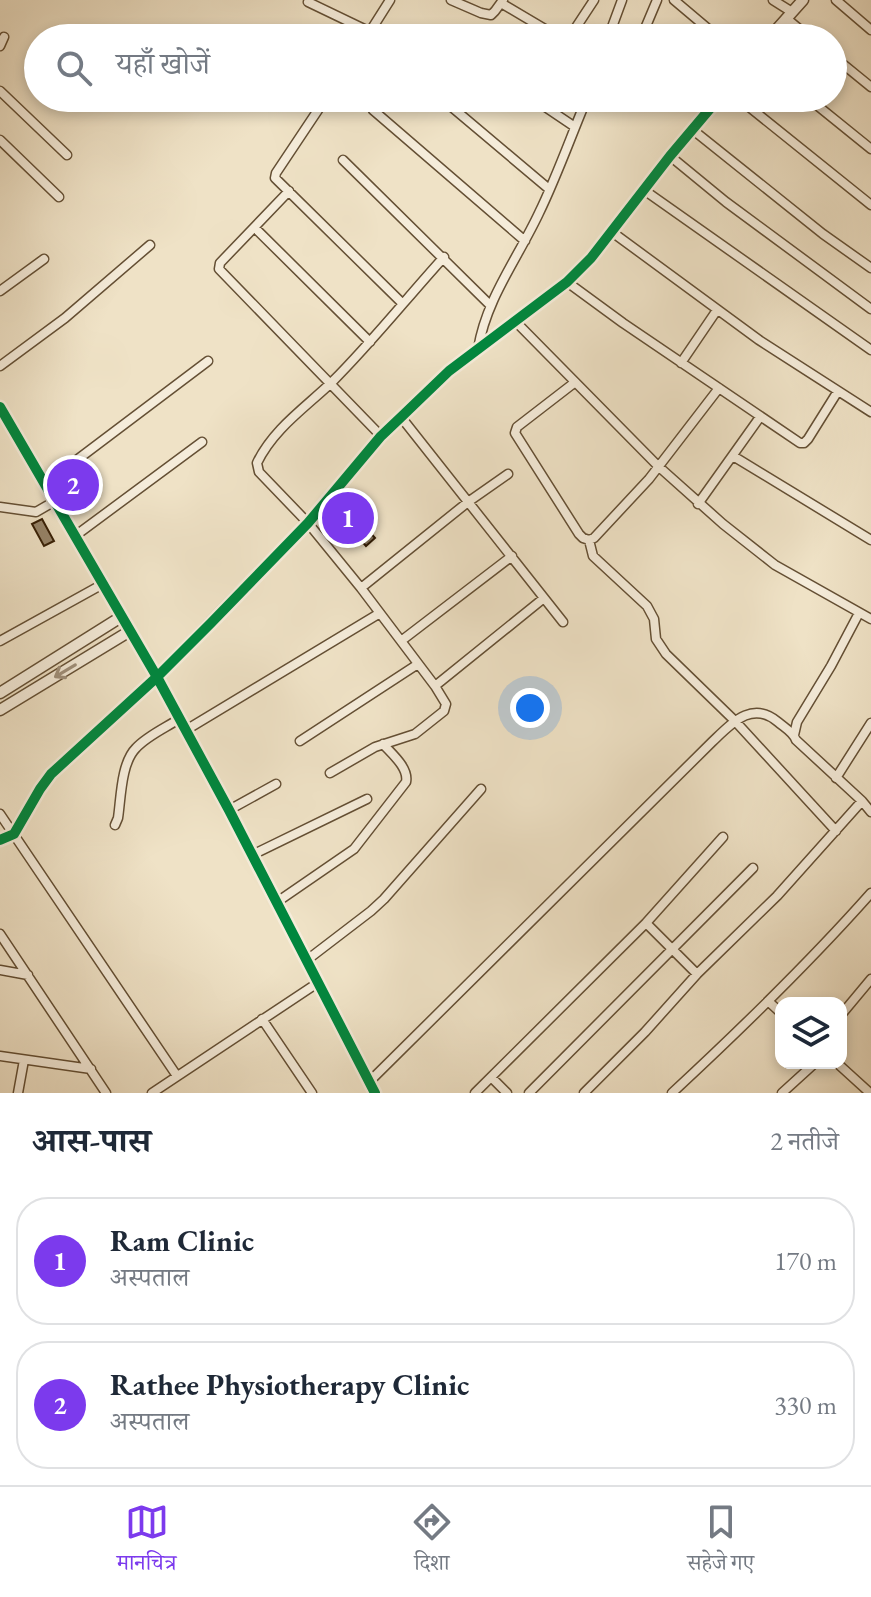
<!DOCTYPE html>
<html lang="hi">
<head>
<meta charset="utf-8">
<style>
	body { margin:0; font-family:"EB Garamond","Noto Serif Devanagari",serif; background:#f6f6f7; color:#1f2937 }
	.controls { position:absolute; right:24px; bottom:24px; display:grid; overflow:hidden; border-radius:16px; box-shadow:0 4px 12px #0003 }
	.controls button { width:72px; height:72px; display:grid; place-items:center; padding:0; border:0; border-bottom:2px solid #e0e1e3; background:#fff; color:#1f2937; font:40px sans-serif }
	.you { position:absolute; left:530px; top:708px; width:28px; height:28px; margin:-20px; border:6px solid #fff; border-radius:50%; background:#1a73e8; box-shadow:0 0 0 12px #1a73e833 }
	.badge { display:grid; place-items:center; width:52px; height:52px; border-radius:50%; background:#7c3aed; color:#fff; font-size:26px; font-weight:700 }
	.pin { position:absolute; translate:-50% -50%; border:4px solid #fff; box-shadow:0 2px 8px #0006 }
	.list { margin:0; padding:0; list-style:none }
	h2 { display:flex; justify-content:space-between; align-items:center; height:104px; margin:0; padding:0 32px; font-size:34px }
	h2 small { font-size:26px; font-weight:400; color:#747a83 }
	.list li { display:grid; grid-template-columns:52px 1fr auto; gap:24px; align-items:center; box-sizing:border-box; height:128px; margin:0 16px 16px; padding:0 16px; border:2px solid #e0e1e3; border-radius:32px }
	.list b { display:block; font-size:30px; white-space:nowrap }
	.list p { margin:0; font-size:26px; white-space:nowrap; color:#747a83 }
	.list em { font-size:26px; font-style:normal; color:#747a83 }
	.icon { flex:none; width:44px; height:44px; fill:none; stroke:currentColor; stroke-width:2; stroke-linecap:round; stroke-linejoin:round }
	.map { position:relative; flex:none; width:871px; height:1093px; overflow:hidden }
	.search { position:absolute; background:#fff; box-shadow:0 4px 12px #0003; left:24px; right:24px; top:24px; height:88px; display:flex; align-items:center; gap:20px; box-sizing:border-box; padding:0 28px; border-radius:44px; color:#747a83; font-size:30px }
	.sheet { height:392px; background:#fff }
	nav { display:flex; justify-content:space-around; align-items:center; box-sizing:border-box; height:112px; border-top:2px solid #e0e1e3; background:#fff; font-size:22px; color:#747a83 }
	nav a { display:grid; justify-items:center; gap:4px }
	nav .on { color:#7c3aed }
	.map>svg:first-child { display:block }
	.building { fill:#968469; stroke:#361e04; stroke-width:2 }
	.lines { fill:none; stroke-linecap:round; stroke-linejoin:round }
	.minor-casing { stroke:#644f34; stroke-width:11 }
	.tertiary-casing { stroke:#644f34; stroke-width:13 }
	.minor { stroke:#f5ecda; stroke-width:8 }
	.tertiary { stroke:#f5ecda; stroke-width:10 }
	.cycleway-casing { stroke:#f5ecda; stroke-width:15 }
	.cycleway { stroke:#00873e; stroke-width:10 }
	.oneway { stroke:#9f8f7a }
</style>
</head>
<body>
<div class="map">
<svg width="871" height="1093" viewBox="0 0 871 1093">
	<rect width="100%" height="100%" fill="#efe2c6"/>
	<filter id="stains"><feTurbulence type="fractalNoise" baseFrequency=".0025" numOctaves="4"/><feColorMatrix values="0 0 0 0 .2 0 0 0 0 .09 0 0 0 0 .02 0 0 0 .5 -.17"/></filter>
	<radialGradient id="worn" r=".72"><stop offset=".6" stop-color="#630" stop-opacity="0"/><stop offset="1" stop-color="#630" stop-opacity=".3"/></radialGradient>
	<!-- building -->
	<path class="building" d="M75,470L84,485L71,494L62,480Z
		M342,501L375,538L366,546L334,509Z
		M42,519L54,541L44,546L32,524Z"/>
	<g class="lines">
		<!-- minor casing -->
		<g class="minor-casing">
			<path id="minor" d="M451,0L481,13L491,15L495,11L503,0
				M674,0L719,38
				M773,0L792,12
				M836,0L871,30
				M308,2L383,38
				M501,3L560,38
				M786,18L810,38
				M366,38L390,0
				M569,38L594,0
				M608,38L622,0
				M641,38L657,0
				M0,46L4,37
				M833,56L871,87
				M0,91L67,155
				M326,98L276,173L275,178L402,303
				M441,98L549,189
				M532,98L575,127
				M703,98L713,105
				M738,98L871,205
				M808,98L871,149
				M373,110L525,241
				M693,130L823,234L871,268
				M0,140L59,197
				M670,156L726,202L871,309
				M343,160L490,305
				M644,190L871,350
				M289,191L220,263L219,269L381,436
				M255,228L370,342
				M612,232L759,340L871,412
				M567,282L623,323L800,443H804L808,439L838,391
				M0,291L44,259
				M516,322L658,466L723,524L775,565L871,619
				M478,349C486,299 518,258 539,213C557,176 571,136 587,98
				M681,363L717,310
				M0,366L65,318L150,245
				M574,383L517,427L515,433L579,534L583,538L589,540L594,538L649,479L719,388
				M401,417L563,622
				M733,456L871,540
				M45,484L208,361
				M698,504L760,417
				M0,507L36,512L55,501
				M75,536L202,442
				M589,540L593,556L647,606L654,619L656,639L666,654L735,721L836,831
				M361,588L468,502L508,474
				M0,641L103,584
				M401,641L512,556
				M435,686L544,598
				M186,730L380,613
				M794,735L797,722L831,666L859,613
				M300,741L418,664
				M330,773L375,747L415,734L444,711L446,704L435,686L361,588L308,523L259,472L257,463C273,429 306,407 332,382C372,342 406,299 444,257
				M836,778L871,723
				M229,810L276,784
				M0,814L177,1076
				M115,825L118,818C121,798 121,763 136,748C147,736 165,728 179,719
				M0,840L14,834L40,789L51,774L157,677
				M252,855L367,799
				M277,902L354,849L406,782C409,768 392,754 383,744
				M646,923L697,974
				M0,934L106,1093
				M307,960L371,911L384,899L481,789
				M0,970L28,975
				M768,1001L781,1013
				M841,1015L871,979
				M262,1019L312,1093
				M0,1056L91,1069
				M837,1063L870,1093
				M491,1077L507,1093
				M369,1082L712,742C732,723 752,700 778,722C785,728 793,732 796,740L862,801L871,812
				M18,1093L24,1060
				M152,1093L319,982
				M475,1093L646,923L723,837
				M529,1093L753,868
				M584,1093L645,1032L697,974L777,896L862,801
				M672,1093C741,1029 809,963 871,893
				M782,1093L815,1063"/>
		</g>
		<!-- tertiary casing -->
		<g class="tertiary-casing">
			<path id="tertiary" d="M769,38L803,0
				M0,407L157,677L229,810L375,1093
				M157,677L308,523L381,436L401,417L449,371L567,282L591,258L670,156L719,98
				M0,693L121,617
				M0,710L130,631"/>
		</g>
		<!-- minor -->
		<use href="#minor" class="minor"/>
		<!-- tertiary -->
		<use href="#tertiary" class="tertiary"/>
		<!-- cycleway casing -->
		<g class="cycleway-casing">
			<path id="cycleway" d="M0,407L157,677L229,810L375,1093
				M0,840L14,834L40,789L51,774L157,677L211,623L308,523L381,436L401,417L449,371L567,282L591,258L670,156L719,98"/>
		</g>
		<!-- cycleway -->
		<use href="#cycleway" class="cycleway"/>
	</g>
	<!-- one-way arrows -->
	<defs><path id="oneway-shaft" d="M-6 0H5M1.5-3L5.5 0L1.5 3" fill="none" stroke-width="1.6" stroke-linecap="round" stroke-linejoin="round" transform="scale(2)"/></defs>
	<use class="oneway" href="#oneway-shaft" transform="translate(65 671) rotate(149)"/>
	<rect width="100%" height="100%" filter="url(#stains)"/>
	<rect width="100%" height="100%" fill="url(#worn)"/>
</svg>
<div class="controls">
<button><svg class="icon" aria-label="layers" viewBox="0 0 24 24"><path d="M12 4l9 5-9 5-9-5zM3 14l9 5 9-5"/></svg></button>
</div>
<div class="you"></div>
<div class="pin badge" style="left:348px;top:518px">1</div>
<div class="pin badge" style="left:73px;top:485px">2</div>
<div class="search"><svg class="icon" aria-label="search" viewBox="0 0 24 24"><circle cx="10" cy="10" r="6"/><path d="M15 15l6 6"/></svg>यहाँ खोजें</div>
</div>
<section class="sheet">
<h2>आस-पास<small>2 नतीजे</small></h2>
<ul class="list">
<li><span class="badge">1</span><div><b>Ram Clinic</b><p>अस्पताल</p></div><em>170 m</em></li>
<li><span class="badge">2</span><div><b>Rathee Physiotherapy Clinic</b><p>अस्पताल</p></div><em>330 m</em></li>
</ul>
</section>
<nav>
<a class="on"><svg class="icon" aria-label="map" viewBox="0 0 24 24"><path d="M3 6l6-2 6 2 6-2v14l-6 2-6-2-6 2zM9 4v14M15 6v14"/></svg>मानचित्र</a>
<a><svg class="icon" aria-label="directions" viewBox="0 0 24 24"><path d="M12 3l9 9-9 9-9-9zM9 14v-3h6M13 9l2 2-2 2"/></svg>दिशा</a>
<a><svg class="icon" aria-label="saved" viewBox="0 0 24 24"><path d="M7 4h10v16l-5-4-5 4z"/></svg>सहेजे गए</a>
</nav>
</body>
</html>
